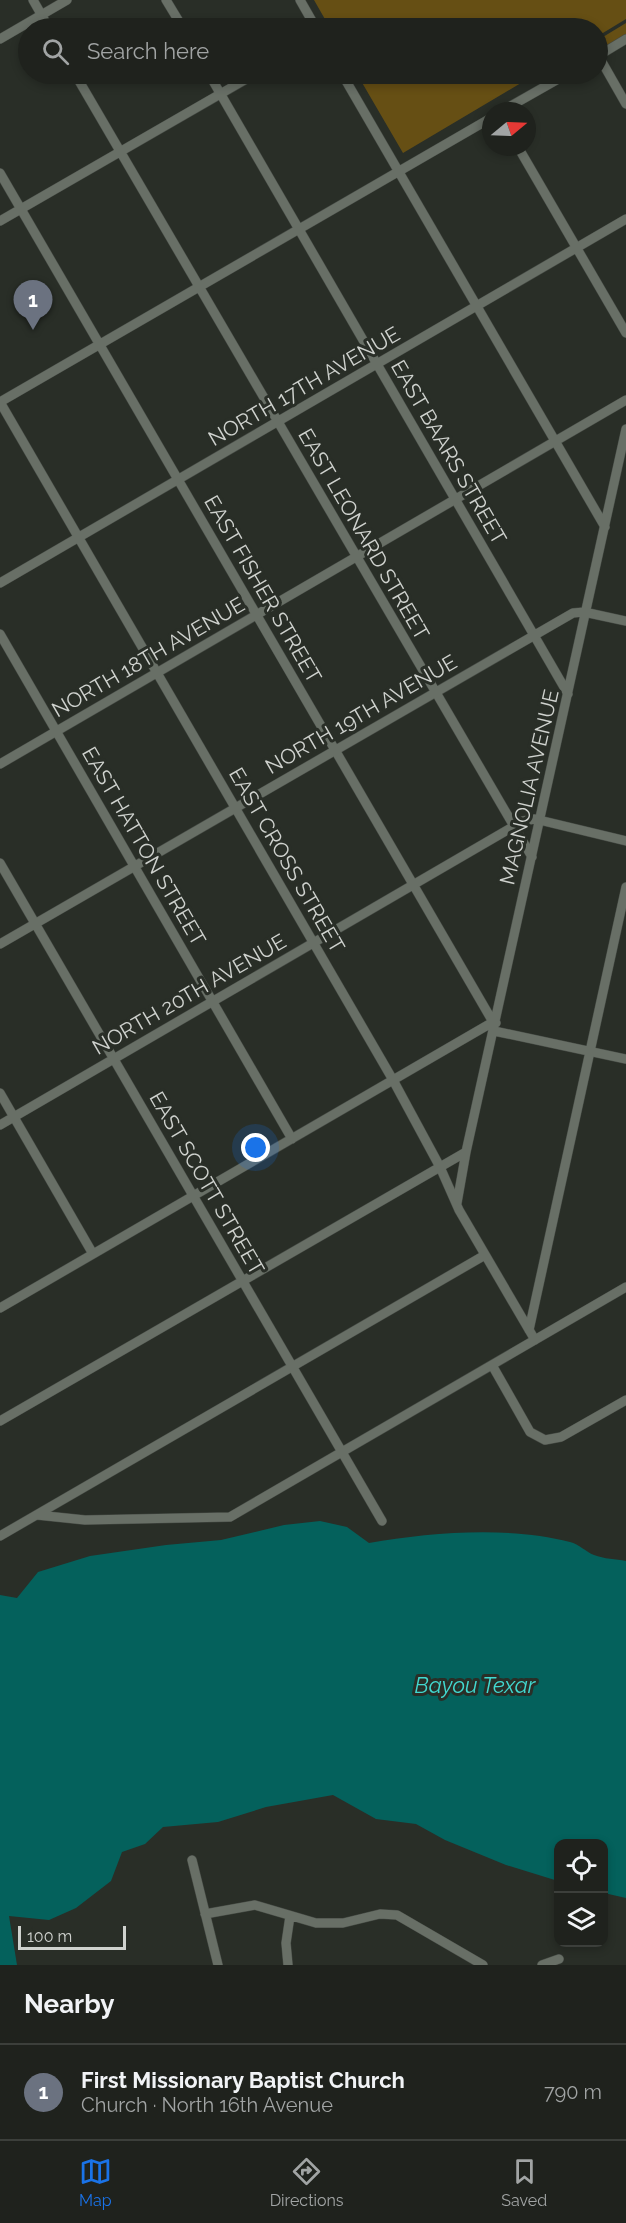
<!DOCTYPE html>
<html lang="en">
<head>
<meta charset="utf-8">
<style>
	body { margin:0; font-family:Raleway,sans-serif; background:#2c2f2a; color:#f1f3f6 }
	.controls { position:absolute; right:18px; bottom:18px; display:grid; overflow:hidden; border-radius:12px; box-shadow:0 3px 9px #0003 }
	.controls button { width:54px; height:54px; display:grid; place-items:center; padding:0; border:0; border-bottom:2px solid #3c3f3b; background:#1f221d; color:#f1f3f6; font:30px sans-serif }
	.compass { position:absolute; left:482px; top:102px; width:54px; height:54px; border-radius:50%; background:#1f221d; box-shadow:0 3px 9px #0003; rotate:71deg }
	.scale { position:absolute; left:18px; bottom:15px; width:108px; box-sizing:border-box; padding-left:6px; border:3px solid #cfd2ce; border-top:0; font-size:16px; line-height:21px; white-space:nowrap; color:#cfd2ce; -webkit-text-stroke:4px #292e27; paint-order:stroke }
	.you { position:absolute; left:256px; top:1148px; width:21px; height:21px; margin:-15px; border:4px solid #fff; border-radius:50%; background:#1a73e8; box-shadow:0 0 0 9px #1a73e833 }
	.badge { display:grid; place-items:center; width:39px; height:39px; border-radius:50%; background:#1a73e8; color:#fff; font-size:20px; font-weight:700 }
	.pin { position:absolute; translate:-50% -50px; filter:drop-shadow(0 2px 3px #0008) }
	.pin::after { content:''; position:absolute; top:32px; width:21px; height:18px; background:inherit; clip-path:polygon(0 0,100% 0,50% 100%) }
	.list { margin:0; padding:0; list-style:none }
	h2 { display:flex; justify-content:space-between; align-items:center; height:78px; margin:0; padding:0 24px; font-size:26px }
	h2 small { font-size:20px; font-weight:400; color:#a1a4a4 }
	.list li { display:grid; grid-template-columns:39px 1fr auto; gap:18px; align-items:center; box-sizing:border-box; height:96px; padding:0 24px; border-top:2px solid #3c3f3b }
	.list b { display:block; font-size:22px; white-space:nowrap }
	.list p { margin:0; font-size:20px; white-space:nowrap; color:#a1a4a4 }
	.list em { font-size:20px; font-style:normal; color:#a1a4a4 }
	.icon { flex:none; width:33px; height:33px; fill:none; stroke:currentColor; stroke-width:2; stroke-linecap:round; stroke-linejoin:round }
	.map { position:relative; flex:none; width:626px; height:1965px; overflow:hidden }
	.search { position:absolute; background:#1f221d; box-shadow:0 3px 9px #0003; left:18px; right:18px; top:18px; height:66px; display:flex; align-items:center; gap:15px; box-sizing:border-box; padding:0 21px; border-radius:33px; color:#a1a4a4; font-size:22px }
	.sheet { height:174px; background:#1f221d }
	nav { display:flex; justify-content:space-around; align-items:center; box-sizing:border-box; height:84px; border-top:2px solid #3c3f3b; background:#1f221d; font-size:16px; color:#a1a4a4 }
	nav a { display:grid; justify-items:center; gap:3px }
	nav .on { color:#1a73e8 }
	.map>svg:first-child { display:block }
	.green { fill:#664f14 }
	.water { fill:#04615c }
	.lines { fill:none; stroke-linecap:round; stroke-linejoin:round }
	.minor-casing { stroke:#464b45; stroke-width:10 }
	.minor { stroke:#686f66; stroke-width:9 }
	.labels { text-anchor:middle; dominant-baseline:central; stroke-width:6; stroke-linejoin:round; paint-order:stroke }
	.street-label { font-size:21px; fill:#cfd2ce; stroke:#292e27 }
	.water-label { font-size:22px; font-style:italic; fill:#41d9d0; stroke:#292e27 }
</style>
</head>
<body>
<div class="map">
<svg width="626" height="1965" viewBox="0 0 626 1965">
	<rect width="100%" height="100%" fill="#292e27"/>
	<!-- green -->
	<path class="green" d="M314,0H626V19L598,36V28H330Z
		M626,23V35L598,52V40Z
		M357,74H536L403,153Z"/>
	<!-- water -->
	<path class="water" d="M320,1521L347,1527L369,1543C431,1532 509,1526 570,1542C579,1544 586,1552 594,1555C604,1559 616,1559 626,1561V1898L604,1893V1844H558V1881L506,1865L445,1840L416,1824L376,1819L333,1795L266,1807L218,1822L163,1827L145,1844L122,1852L111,1881L76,1908L49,1920L9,1916L17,1965H0V1595L17,1598L38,1572L90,1556L166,1545L221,1540L284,1525Z"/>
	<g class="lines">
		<!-- minor casing -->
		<g class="minor-casing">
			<path id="minor" d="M33,0L49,28
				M166,0L183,28
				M300,0L316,28
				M0,39L67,0
				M598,55L626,104
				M598,56L626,39
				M75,74L532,857
				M209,74L568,694
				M342,74L605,527
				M502,111L567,74
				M518,147L626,333
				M0,173L493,1022L496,1023
				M0,221L255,74
				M0,402L393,1080L440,1167L459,1210L535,1340
				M0,402L491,118
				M0,583L626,219
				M0,634L292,1139
				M0,764L626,400
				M0,863L382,1521
				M0,944L573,613L584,612L626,621
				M494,1031L626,1059
				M0,1093L93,1254
				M0,1125L523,821L535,819L626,841
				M457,1203L466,1152
				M0,1308L493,1022
				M529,1330L626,887
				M492,1365L530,1432L545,1440L561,1437L626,1400
				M0,1421L466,1152L626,429
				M37,1515L85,1520L230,1517L626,1287
				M0,1536L485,1255
				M192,1860L218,1965
				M205,1914L255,1905L316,1923H343L380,1914L397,1915L483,1965
				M288,1965L286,1943L290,1916
				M542,1965L559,1959"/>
		</g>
		<!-- minor -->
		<use href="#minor" class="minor"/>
	</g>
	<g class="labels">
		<!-- street labels -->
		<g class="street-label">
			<text transform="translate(304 386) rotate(-30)">NORTH 17TH AVENUE</text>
			<text transform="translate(449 452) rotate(60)">EAST BAARS STREET</text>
			<text transform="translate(364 534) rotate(60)">EAST LEONARD STREET</text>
			<text transform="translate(263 589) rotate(60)">EAST FISHER STREET</text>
			<text transform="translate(148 657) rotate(-30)">NORTH 18TH AVENUE</text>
			<text transform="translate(361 714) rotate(-30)">NORTH 19TH AVENUE</text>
			<text transform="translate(529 787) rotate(-77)">MAGNOLIA AVENUE</text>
			<text transform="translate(144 846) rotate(60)">EAST HATTON STREET</text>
			<text transform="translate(287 860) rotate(60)">EAST CROSS STREET</text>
			<text transform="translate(189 994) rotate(-30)">NORTH 20TH AVENUE</text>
			<text transform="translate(207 1183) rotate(60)">EAST SCOTT STREET</text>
		</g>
		<!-- water labels -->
		<g class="water-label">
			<text x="475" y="1685">Bayou Texar</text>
		</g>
	</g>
</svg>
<div class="controls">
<button><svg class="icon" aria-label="locate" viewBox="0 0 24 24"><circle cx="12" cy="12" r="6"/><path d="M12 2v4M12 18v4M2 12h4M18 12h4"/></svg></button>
<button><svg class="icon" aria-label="layers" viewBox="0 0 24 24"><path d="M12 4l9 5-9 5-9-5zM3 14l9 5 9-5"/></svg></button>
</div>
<svg class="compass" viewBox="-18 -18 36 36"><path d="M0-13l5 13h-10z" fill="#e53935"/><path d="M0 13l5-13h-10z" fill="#a1a4a4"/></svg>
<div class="scale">100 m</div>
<div class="you"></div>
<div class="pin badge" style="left:33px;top:330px;background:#6b7280">1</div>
<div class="search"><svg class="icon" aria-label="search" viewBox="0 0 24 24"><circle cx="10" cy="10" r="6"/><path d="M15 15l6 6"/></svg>Search here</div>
</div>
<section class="sheet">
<h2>Nearby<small></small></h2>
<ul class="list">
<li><span class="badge" style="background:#6b7280">1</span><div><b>First Missionary Baptist Church</b><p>Church · North 16th Avenue</p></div><em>790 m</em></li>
</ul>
</section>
<nav>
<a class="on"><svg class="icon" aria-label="map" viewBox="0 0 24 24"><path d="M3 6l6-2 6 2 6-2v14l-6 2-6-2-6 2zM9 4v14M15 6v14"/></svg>Map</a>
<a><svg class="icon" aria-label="directions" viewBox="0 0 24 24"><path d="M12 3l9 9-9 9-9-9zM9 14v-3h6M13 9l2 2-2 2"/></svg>Directions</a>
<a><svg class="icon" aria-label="saved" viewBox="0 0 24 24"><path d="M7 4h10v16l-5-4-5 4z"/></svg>Saved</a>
</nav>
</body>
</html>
